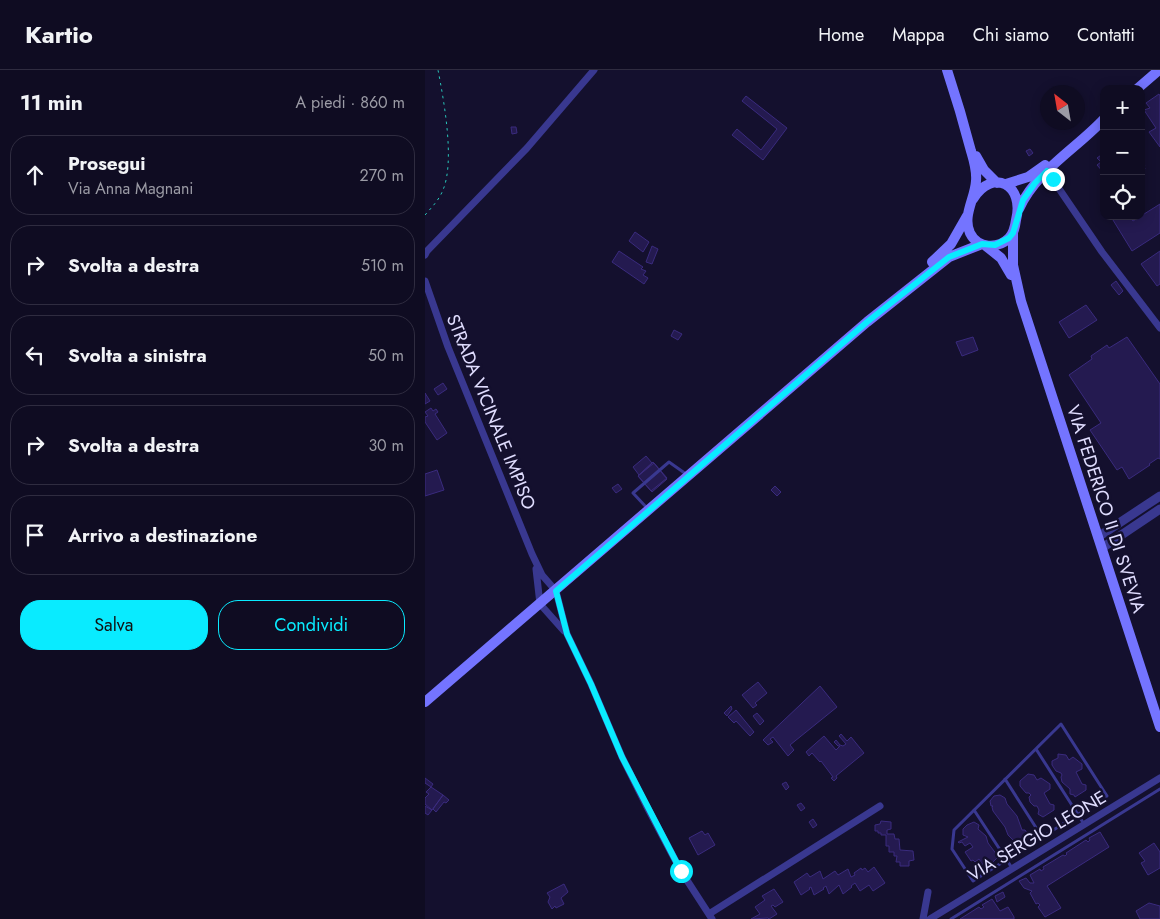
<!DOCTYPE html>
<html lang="it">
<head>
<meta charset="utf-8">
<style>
	body { margin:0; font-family:Jost,sans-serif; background:#18152a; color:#f1f3f6 }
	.controls { position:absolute; right:15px; top:15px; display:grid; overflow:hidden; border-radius:10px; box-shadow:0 2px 12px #0003 }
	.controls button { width:45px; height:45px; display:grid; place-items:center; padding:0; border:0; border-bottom:1px solid #2f2c40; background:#0f0c22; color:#f1f3f6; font:25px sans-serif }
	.compass { position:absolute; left:615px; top:15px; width:45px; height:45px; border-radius:50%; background:#0f0c22; box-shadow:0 2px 12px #0003; rotate:329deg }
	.stop { position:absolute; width:15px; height:15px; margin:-11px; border:4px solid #09ebff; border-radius:50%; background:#fff }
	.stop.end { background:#09ebff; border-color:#fff; box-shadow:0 1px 5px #0008 }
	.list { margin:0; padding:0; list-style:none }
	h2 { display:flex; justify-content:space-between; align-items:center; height:65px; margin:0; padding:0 20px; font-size:21px }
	h2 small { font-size:16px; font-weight:400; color:#9b9ba5 }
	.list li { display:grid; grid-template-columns:32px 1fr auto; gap:15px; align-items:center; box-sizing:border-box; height:80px; margin:0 10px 10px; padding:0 10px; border:1px solid #2f2c40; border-radius:20px }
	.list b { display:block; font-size:19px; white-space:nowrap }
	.list p { margin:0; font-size:16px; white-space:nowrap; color:#9b9ba5 }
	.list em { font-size:16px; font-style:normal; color:#9b9ba5 }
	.actions { display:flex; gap:10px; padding:15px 20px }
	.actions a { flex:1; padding:11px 0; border:1px solid #09ebff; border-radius:20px; text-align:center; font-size:18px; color:#09ebff }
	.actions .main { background:#09ebff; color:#111 }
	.icon { flex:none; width:28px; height:28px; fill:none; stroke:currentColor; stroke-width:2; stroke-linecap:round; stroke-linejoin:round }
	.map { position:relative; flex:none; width:735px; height:849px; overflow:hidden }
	header { display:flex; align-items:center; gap:30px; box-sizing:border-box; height:70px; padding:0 25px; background:#0f0c22; border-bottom:1px solid #2f2c40 }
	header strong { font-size:24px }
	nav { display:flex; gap:28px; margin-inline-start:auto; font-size:18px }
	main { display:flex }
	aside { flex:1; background:#0f0c22 }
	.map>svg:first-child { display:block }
	.building { fill:#241a50; stroke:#3a2b7e }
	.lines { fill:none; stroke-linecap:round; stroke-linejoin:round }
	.path { stroke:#28c8bb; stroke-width:1; stroke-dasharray:2.5 4; stroke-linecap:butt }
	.service { stroke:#393890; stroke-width:3 }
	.minor { stroke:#393890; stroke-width:7 }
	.tertiary { stroke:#393890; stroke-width:9 }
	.secondary { stroke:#7474ff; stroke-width:10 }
	.route { stroke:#09ebff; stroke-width:6 }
	.labels { text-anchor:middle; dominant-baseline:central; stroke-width:5; stroke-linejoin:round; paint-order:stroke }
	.street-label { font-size:18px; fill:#e0ddff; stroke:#14102e }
</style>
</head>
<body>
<header>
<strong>Kartio</strong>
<nav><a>Home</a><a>Mappa</a><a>Chi siamo</a><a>Contatti</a></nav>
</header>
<main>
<aside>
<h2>11 min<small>A piedi · 860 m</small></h2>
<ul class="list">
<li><svg class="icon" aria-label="ahead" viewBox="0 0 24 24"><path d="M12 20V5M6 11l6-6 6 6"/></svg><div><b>Prosegui</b><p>Via Anna Magnani</p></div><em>270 m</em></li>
<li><svg class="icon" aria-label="right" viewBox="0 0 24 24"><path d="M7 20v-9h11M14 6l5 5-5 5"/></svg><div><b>Svolta a destra</b></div><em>510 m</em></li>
<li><svg class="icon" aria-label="left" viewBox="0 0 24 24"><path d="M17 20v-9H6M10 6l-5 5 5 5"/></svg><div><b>Svolta a sinistra</b></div><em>50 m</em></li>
<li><svg class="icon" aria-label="right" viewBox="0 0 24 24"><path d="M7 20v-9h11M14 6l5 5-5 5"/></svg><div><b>Svolta a destra</b></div><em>30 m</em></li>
<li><svg class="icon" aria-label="arrive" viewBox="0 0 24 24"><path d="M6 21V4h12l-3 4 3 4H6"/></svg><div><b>Arrivo a destinazione</b></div></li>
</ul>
<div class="actions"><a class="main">Salva</a><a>Condividi</a></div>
</aside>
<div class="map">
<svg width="735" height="849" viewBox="0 0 735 849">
	<rect width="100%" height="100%" fill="#14102e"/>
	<!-- building -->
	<path class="building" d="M734,24L735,26V77L724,62L731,58L719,40L725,38L721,33Z
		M321,26L362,58L338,90L307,65L312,59L336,80L352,59L317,31Z
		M86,57H91L92,63L87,64Z
		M605,79L608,83L604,86L601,81Z
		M679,83V103L672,95L676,92L672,88Z
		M716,91L720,96L719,97L720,99L716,103Z
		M735,134V163L707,181L688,150L694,146H704L708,151Z
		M210,162L224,172L218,182L204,171Z
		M227,176L233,179L227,194L221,192Z
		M194,181L218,197L216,199L221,201L218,205L223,208L219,214L187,192Z
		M735,181V214L732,216L716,194Z
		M691,211L698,221L694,225L686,215Z
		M661,235L672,250L644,268L634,252Z
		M249,260L257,264L253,270L246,266Z
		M548,267L553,280L537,286L531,272Z
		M702,267L735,314V389L733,388L724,394L725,395L704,409L697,397L692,400L665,360L676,353L644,305L667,289L666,286L682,275L684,278Z
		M18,313L22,319L13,325L9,319Z
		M0,323L5,331L0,334Z
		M6,338L8,341L11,339L13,342L10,344L22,363L12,370L0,352V347L3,346L0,342Z
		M221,386L227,393L214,405L208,397Z
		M228,392L242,409L227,422L213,406Z
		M229,393L242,408L226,421L213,406Z
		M12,400L19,420L0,426V404Z
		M193,414L197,419L191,423L187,418Z
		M350,416L356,422L352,426L346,420Z
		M333,612L342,623L330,633L332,635L328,638L317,625Z
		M395,616L412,637L365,675L369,680L363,686L348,667L345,669L348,672L343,675L338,670Z
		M306,636L307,639L302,646L299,643Z
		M311,640L329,662L325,666L311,651L309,653L303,647Z
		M332,643L339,651L335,655L328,646Z
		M416,664L422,671L426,667L439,683L411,706L412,708L409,711L406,708L408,707L396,691L395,692L387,683L384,686L381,682L399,666L411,680L415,676H413L409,672L411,670L415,675L418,676L421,674L414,666Z
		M633,684L641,685L644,690L648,687L657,694V699L651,702L657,714L661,715V720L650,727L649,725L645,724V719L637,712L636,707L637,705L636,703L631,701L627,695V691L633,688Z
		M603,704L609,705L612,710L616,708L625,714V719L619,723L625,734L629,735V740L618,747L613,744L614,740L612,736H609L605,732L604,727L606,725L604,723H601L595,716V711Z
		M0,708L8,714L6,717L0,713Z
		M361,712L364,717L361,720L357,714Z
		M6,717L18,725L7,740L0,734V728L4,724L1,722Z
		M18,725L24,730L21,733L19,732L11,742L8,739Z
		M575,725L580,728L582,734L592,746L597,760H600L603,764L604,768L599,774H591L590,770L589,771L583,765L580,757L568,741L567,737L568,736H566L565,731L569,726Z
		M376,733L380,738L376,741L372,735Z
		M0,736L7,740L3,745L0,743Z
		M388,749L392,755L388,758L384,752Z
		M456,751L466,752V759L462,760V764H469L470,769H474L475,780L488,781L489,790L484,791V796H475V792H471L472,786H469V782H464V776H461V765H456V763H453V761H450V755L455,754Z
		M549,752L554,755L553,759L561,766L563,773L572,785V788L567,793L561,796L557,794L554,789L550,792L548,790L546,791L540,782L548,777L545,773L540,776L537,772L534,773L533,772L543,767L538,765V759L542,755Z
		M277,761L280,765L283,763L290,775L273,785L264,768Z
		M675,762L684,777L622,816L636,838L620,847L613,837L615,835L613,833L611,834L605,823L607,821L599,818L594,811L601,808L605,813H609L605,805L615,799L616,801L619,799L618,797L638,785L640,786L642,784L641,783L661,770L663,772L665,770L664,768Z
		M729,773L735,782V798L723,805L716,793L720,791L714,783Z
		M449,797L460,813L448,821L444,815L435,821L430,813L426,816L427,817L418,824L414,815L404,824L401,816L398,818L399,819L389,825L386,817L384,818L385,819L376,825L369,812L382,803L385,807L395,801L398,809L410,801L413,805L423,799L426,807L430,805L429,803L436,798L437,800L440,798L443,802Z
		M139,814L143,822L136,828L139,834L131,838L130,836L127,839L123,832L125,827L122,823Z
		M349,819L358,832L350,837L348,835L346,836L352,844L344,849L343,848L326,849L335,844L330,837L340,830L337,826Z
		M578,822L580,827L572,832L570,826Z
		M567,829L575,841L583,837L589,847V849H535L554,837L556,839L559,837L557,835Z
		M724,833L735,836V849H715L711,841Z"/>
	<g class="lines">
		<!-- path -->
		<path class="path" d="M0,145C7,137 14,130 18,120C30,91 19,31 13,0"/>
		<!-- service -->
		<path class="service" d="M222,438L208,423L244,392L261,404
			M636,654L682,726L548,811L527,779L529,760Z
			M611,679L659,754
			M580,709L617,767
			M549,740L587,798
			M526,849L735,719"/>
		<!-- minor -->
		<path class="minor" d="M622,101L677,182L735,258
			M0,185L2,181L102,78L169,0
			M0,211L23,277L107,484L117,505L131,521L142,564L166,614L197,687L221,735L256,801L287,849
			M111,499L115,534L139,561
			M284,844L455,736
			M498,849L503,822
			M505,849L735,708"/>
		<!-- tertiary -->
		<path class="tertiary" d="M673,467L735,426
			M677,478L735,439"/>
		<!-- secondary -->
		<path class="secondary" d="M522,0C531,27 539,54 546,81C549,91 552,100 551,111C550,129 537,146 545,163C553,179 573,179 584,168C589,163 590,157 591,150C600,115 568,97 548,129
			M712,19L734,0
			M551,86L559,100L572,113
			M581,114L603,107L620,95
			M594,139C611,101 651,79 679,49
			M588,163V195L596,231L735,657
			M561,176L576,188L586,205
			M507,192L526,174L542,146
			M0,632L442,252L524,187L557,174"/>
	</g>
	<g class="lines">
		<!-- route -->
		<path class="route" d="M256,801L197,687L166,614L142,564L131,521L442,252L524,187L557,174L570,175L584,168L588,163L598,130L610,113L622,101L628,109"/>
	</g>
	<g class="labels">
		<!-- street labels -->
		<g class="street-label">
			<text transform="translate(66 342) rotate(68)">STRADA VICINALE IMPISO</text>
			<text transform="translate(681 439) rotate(72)">VIA FEDERICO II DI SVEVIA</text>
			<text transform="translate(612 766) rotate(-31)">VIA SERGIO LEONE</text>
		</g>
	</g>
</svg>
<div class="controls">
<button>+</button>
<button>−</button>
<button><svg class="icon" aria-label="locate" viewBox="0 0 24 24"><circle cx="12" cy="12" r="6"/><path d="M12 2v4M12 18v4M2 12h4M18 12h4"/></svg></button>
</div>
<svg class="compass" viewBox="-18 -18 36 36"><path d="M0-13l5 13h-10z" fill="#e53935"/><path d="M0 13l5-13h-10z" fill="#9b9ba5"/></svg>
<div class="stop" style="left:256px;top:801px"></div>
<div class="stop end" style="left:628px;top:109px"></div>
</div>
</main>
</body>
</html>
